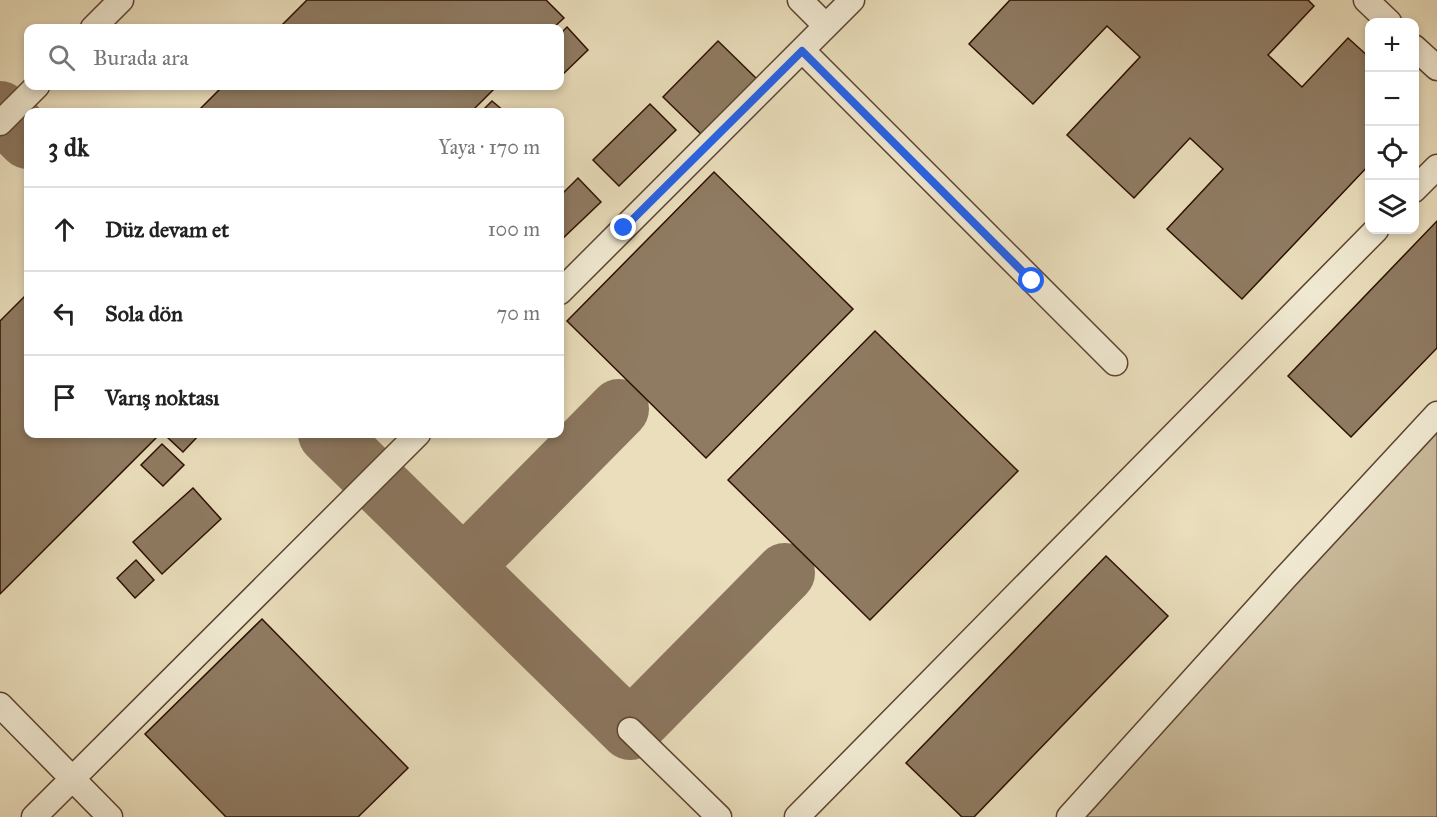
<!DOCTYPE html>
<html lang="tr">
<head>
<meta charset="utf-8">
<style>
	body { margin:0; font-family:"IM FELL Great Primer",serif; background:#f2f2f2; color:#222 }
	.controls { position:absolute; right:18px; top:18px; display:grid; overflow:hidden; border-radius:12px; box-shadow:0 3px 9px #0003 }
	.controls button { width:54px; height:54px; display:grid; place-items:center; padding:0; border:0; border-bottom:2px solid #e0e0e0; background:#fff; color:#222; font:30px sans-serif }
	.stop { position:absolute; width:18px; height:18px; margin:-14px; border:4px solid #2563eb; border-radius:50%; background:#fff }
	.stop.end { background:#2563eb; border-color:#fff; box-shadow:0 2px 6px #0008 }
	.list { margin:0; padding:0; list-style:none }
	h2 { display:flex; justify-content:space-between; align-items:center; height:78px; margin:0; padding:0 24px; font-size:26px }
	h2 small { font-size:20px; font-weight:400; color:#767676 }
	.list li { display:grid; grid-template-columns:39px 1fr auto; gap:18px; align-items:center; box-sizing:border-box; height:84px; padding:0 24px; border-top:2px solid #e0e0e0 }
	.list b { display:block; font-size:22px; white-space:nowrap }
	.list em { font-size:20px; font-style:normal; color:#767676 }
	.icon { flex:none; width:33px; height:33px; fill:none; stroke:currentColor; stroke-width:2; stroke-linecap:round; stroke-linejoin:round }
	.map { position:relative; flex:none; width:1437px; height:817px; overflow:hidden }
	.search { position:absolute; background:#fff; box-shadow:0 3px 9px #0003; left:24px; top:24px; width:540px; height:66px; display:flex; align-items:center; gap:15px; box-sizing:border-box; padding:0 21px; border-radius:12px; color:#767676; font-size:22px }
	.panel { position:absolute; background:#fff; box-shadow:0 3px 9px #0003; left:24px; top:108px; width:540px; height:330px; border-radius:12px }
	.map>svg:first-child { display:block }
	.green { fill:#cabb9c; stroke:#7b654e; stroke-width:1.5 }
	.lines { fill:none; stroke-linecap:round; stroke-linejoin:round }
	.taxiway { stroke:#8b765e; stroke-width:60 }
	.building { fill:#8f7b62; stroke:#2c0f00; stroke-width:1.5 }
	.minor-casing { stroke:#5c432f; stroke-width:27 }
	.minor { stroke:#f1ead3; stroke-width:24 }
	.route { stroke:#2563eb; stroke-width:8 }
</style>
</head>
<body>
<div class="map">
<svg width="1437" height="817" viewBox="0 0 1437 817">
	<rect width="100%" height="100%" fill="#eadebc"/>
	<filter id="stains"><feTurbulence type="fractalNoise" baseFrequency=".00333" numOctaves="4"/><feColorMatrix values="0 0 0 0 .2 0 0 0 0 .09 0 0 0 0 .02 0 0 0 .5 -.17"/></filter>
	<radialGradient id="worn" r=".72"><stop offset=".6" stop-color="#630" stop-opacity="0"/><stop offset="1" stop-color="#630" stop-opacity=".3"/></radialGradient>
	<!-- green -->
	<path class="green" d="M1437,433V817H1086L1281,600Z"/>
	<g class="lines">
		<!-- taxiway -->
		<path class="taxiway" d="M0,111L28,139
			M328,434L630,730L785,573
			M464,566L619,409"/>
	</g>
	<!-- building -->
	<path class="building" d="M307,0H546L564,18L553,28H279Z
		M1010,0H1308L1314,6L1268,55L1302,87L1348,38L1370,58V164L1242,299L1167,229L1223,169L1190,138L1134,198L1067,135L1140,57L1107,26L1033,104L969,44Z
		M567,27L588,50L560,77V34Z
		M718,41L759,81L704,137L663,97Z
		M223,86H497L471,112H197Z
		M492,101L505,112H481Z
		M650,104L676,130L619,186L593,160Z
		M714,172L853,309L706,458L567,321Z
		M578,178L601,202L560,241V196Z
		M1437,221V348L1351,437L1288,376Z
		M28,293V434H160L0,594V321Z
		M875,331L1018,471L870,620L728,480Z
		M169,434H200L183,452L166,436Z
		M162,444L184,465L163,486L141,465Z
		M193,488L221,519L162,574L133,542Z
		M1106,556L1168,616L974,817H962L906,763Z
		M136,560L154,580L135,598L117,578Z
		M262,619L408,768L358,817H226L145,734Z"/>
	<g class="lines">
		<!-- minor casing -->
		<g class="minor-casing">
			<path id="minor" d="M800,0L826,26
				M1366,0L1389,22
				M93,28L121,0
				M1414,47L1437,68
				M802,50L1115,363
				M0,123L37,86
				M1414,190L1437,167
				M560,292L852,0
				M0,705L110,817
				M630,730L719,817
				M34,817L418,434
				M797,817L1376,230
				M1069,817L1284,579L1437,414"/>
		</g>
		<!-- minor -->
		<use href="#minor" class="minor"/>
	</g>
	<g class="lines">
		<!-- route -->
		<path class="route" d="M624,228L802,51L1032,281"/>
	</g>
	<rect width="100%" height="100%" filter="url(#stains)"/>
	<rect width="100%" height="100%" fill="url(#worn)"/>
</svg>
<div class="controls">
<button>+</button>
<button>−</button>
<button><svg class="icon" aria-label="locate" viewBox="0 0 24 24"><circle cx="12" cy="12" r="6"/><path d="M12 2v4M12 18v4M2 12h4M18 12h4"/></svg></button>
<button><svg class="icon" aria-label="layers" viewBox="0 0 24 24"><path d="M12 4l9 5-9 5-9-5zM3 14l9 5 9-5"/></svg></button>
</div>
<div class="stop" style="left:1032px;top:281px"></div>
<div class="stop end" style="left:624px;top:228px"></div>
<div class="search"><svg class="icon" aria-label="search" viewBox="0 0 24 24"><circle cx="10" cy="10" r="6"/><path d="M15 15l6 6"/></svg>Burada ara</div>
<section class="panel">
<h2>3 dk<small>Yaya · 170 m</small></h2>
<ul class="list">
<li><svg class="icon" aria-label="ahead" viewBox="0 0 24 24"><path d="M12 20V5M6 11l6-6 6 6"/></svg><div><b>Düz devam et</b></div><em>100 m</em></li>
<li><svg class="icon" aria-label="left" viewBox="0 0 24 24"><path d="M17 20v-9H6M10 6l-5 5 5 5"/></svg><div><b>Sola dön</b></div><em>70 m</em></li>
<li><svg class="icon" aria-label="arrive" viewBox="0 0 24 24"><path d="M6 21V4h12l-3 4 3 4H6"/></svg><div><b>Varış noktası</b></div></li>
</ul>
</section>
</div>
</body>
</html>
